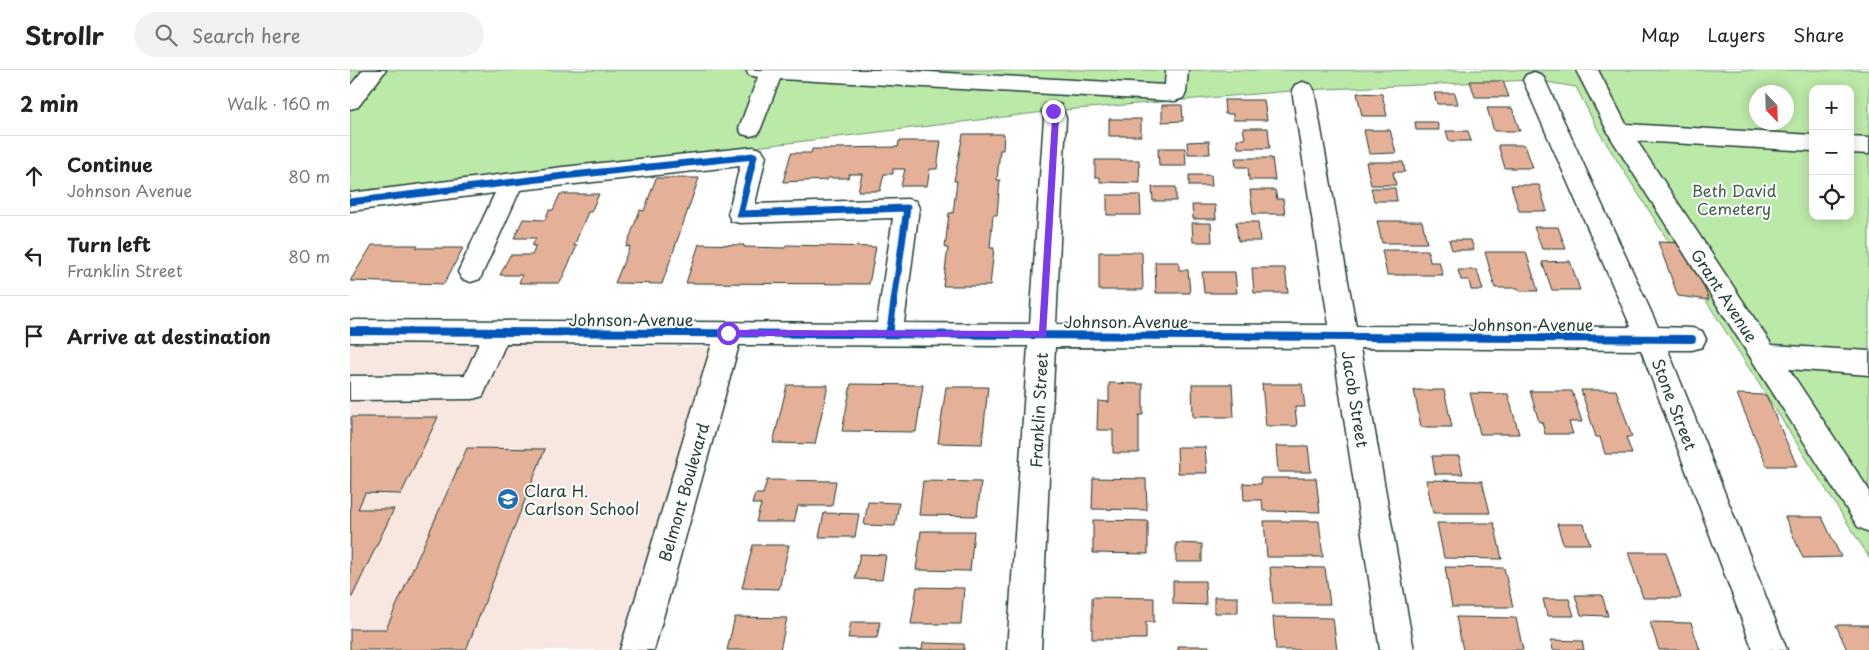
<!DOCTYPE html>
<html lang="en">
<head>
<meta charset="utf-8">
<style>
	body { margin:0; font-family:"Playpen Sans",sans-serif; background:#f2f2f2; color:#222 }
	.controls { position:absolute; right:15px; top:15px; display:grid; overflow:hidden; border-radius:10px; box-shadow:0 2px 12px #0003 }
	.controls button { width:45px; height:45px; display:grid; place-items:center; padding:0; border:0; border-bottom:1px solid #e0e0e0; background:#fff; color:#222; font:25px sans-serif }
	.compass { position:absolute; left:1399px; top:15px; width:45px; height:45px; border-radius:50%; background:#fff; box-shadow:0 2px 12px #0003; rotate:157deg }
	.stop { position:absolute; width:15px; height:15px; margin:-11px; border:4px solid #7c3aed; border-radius:50%; background:#fff }
	.stop.end { background:#7c3aed; border-color:#fff; box-shadow:0 1px 5px #0008 }
	.list { margin:0; padding:0; list-style:none }
	h2 { display:flex; justify-content:space-between; align-items:center; height:65px; margin:0; padding:0 20px; font-size:21px }
	h2 small { font-size:16px; font-weight:400; color:#767676 }
	.list li { display:grid; grid-template-columns:32px 1fr auto; gap:15px; align-items:center; box-sizing:border-box; height:80px; padding:0 20px; border-top:1px solid #e0e0e0 }
	.list b { display:block; font-size:19px; white-space:nowrap }
	.list p { margin:0; font-size:16px; white-space:nowrap; color:#767676 }
	.list em { font-size:16px; font-style:normal; color:#767676 }
	.icon { flex:none; width:28px; height:28px; fill:none; stroke:currentColor; stroke-width:2; stroke-linecap:round; stroke-linejoin:round }
	.map { position:relative; flex:none; width:1519px; height:580px; overflow:hidden }
	header { display:flex; align-items:center; gap:30px; box-sizing:border-box; height:70px; padding:0 25px; background:#fff; border-bottom:1px solid #e0e0e0 }
	header strong { font-size:24px }
	nav { display:flex; gap:28px; margin-inline-start:auto; font-size:18px }
	.search { width:350px; height:45px; background:#f2f2f2; display:flex; align-items:center; gap:12px; box-sizing:border-box; padding:0 18px; border-radius:28px; color:#767676; font-size:19px }
	main { display:flex }
	aside { flex:1; background:#fff }
	.map>svg:first-child { display:block }
	.built { fill:#f7e7e0 }
	.green { fill:#bbe9a7; stroke:#6d936e; fill-rule:evenodd }
	.building { fill:#e4b098; stroke:#1f3d34 }
	.lines { fill:none; stroke-linecap:round; stroke-linejoin:round }
	.minor-casing { stroke:#1f3d34; stroke-width:3 }
	.minor { fill:#fff; fill-rule:evenodd }
	.cycleway-far1-casing { stroke:#fff; stroke-width:9 }
	.cycleway-casing { stroke:#fff; stroke-width:11 }
	.cycleway-far1 { stroke:#0057b8; stroke-width:7 }
	.cycleway { stroke:#0057b8; stroke-width:8 }
	.route { fill:#7c3aed }
	.labels { text-anchor:middle; dominant-baseline:central; stroke-width:4; stroke-linejoin:round; paint-order:stroke }
	.park-label { font-size:16px; fill:#3e5f4b; stroke:#fff }
	.street-label { font-size:16px; fill:#1f3d34; stroke:#fff }
	.poi-label { font-size:16px; fill:#1f3d34; stroke:#fff; text-anchor:start }
</style>
</head>
<body>
<header>
<strong>Strollr</strong>
<div class="search"><svg class="icon" aria-label="search" viewBox="0 0 24 24"><circle cx="10" cy="10" r="6"/><path d="M15 15l6 6"/></svg>Search here</div>
<nav><a>Map</a><a>Layers</a><a>Share</a></nav>
</header>
<main>
<aside>
<h2>2 min<small>Walk · 160 m</small></h2>
<ul class="list">
<li><svg class="icon" aria-label="ahead" viewBox="0 0 24 24"><path d="M12 20V5M6 11l6-6 6 6"/></svg><div><b>Continue</b><p>Johnson Avenue</p></div><em>80 m</em></li>
<li><svg class="icon" aria-label="left" viewBox="0 0 24 24"><path d="M17 20v-9H6M10 6l-5 5 5 5"/></svg><div><b>Turn left</b><p>Franklin Street</p></div><em>80 m</em></li>
<li><svg class="icon" aria-label="arrive" viewBox="0 0 24 24"><path d="M6 21V4h12l-3 4 3 4H6"/></svg><div><b>Arrive at destination</b></div></li>
</ul>
</aside>
<div class="map">
<svg width="1519" height="580" viewBox="0 0 1519 580">
	<rect width="100%" height="100%" fill="#fff"/>
	<filter id="ink" filterUnits="userSpaceOnUse"><feTurbulence type="fractalNoise" baseFrequency=".02" numOctaves="2"/><feDisplacementMap in="SourceGraphic" scale="10" xChannelSelector="R" yChannelSelector="G"/><feConvolveMatrix kernelMatrix="1 2 1 2 8 2 1 2 1" color-interpolation-filters="sRGB"/></filter>
	<g filter="url(#ink)">
		<!-- built -->
		<path class="built" d="M0,273L360,277L270,580H0Z"/>
		<!-- green -->
		<path class="green" d="M0,0H1519V487L1249,62L1226,17L1184,10L953,20L703,41L0,126ZM1463,19H1500V146H1463ZM1406,22H1436V52H1406Z"/>
		<!-- building -->
		<path class="building" d="M1120,11H1153L1159,27H1125Z
			M1007,23L1032,24L1037,46H1012Z
			M1084,23H1105L1108,34H1087Z
			M874,30H914L917,50H883V44H875Z
			M812,35H832L833,51L812,52Z
			M1137,38H1162L1170,61H1144Z
			M759,49H791V66H759Z
			M1065,52H1087L1089,60H1066Z
			M893,58H918L920,78H888L887,69H895Z
			M1014,60H1040L1046,83L1019,84Z
			M1096,61H1118L1121,71H1099Z
			M613,64H654L653,80H650L647,110H650L647,145H643L640,178H644L640,216H593L598,178H595L599,143H603L607,111H604Z
			M549,71H591L587,99H580L577,116H551L555,99H543V104H534L530,121H508L512,104H499L498,108H478L477,110L433,112L441,83H461L462,79H485L486,78L548,77Z
			M859,71L860,84H838L837,72Z
			M1148,75H1175L1183,98H1155Z
			M808,78H835L836,96H809Z
			M885,88H922L925,110H899L898,97H886Z
			M745,90H789L790,113L750,112V107H745Z
			M1016,92H1053L1055,102H1043L1046,115H1021Z
			M839,105H861L862,116H839Z
			M306,108H349L312,214L265,213L280,176L276,177L290,140L294,141Z
			M1161,115H1189L1197,141H1169Z
			M802,117H826V131H803Z
			M1021,118H1045L1047,131H1024Z
			M900,120H925L927,129H933L935,144H903Z
			M210,124H249L241,142H238L224,176H227L210,213H169L172,205H150L160,185H182L186,176H182L186,168H164L173,149L195,150L199,140H203Z
			M757,125H790L791,145H757Z
			M842,135H865L866,149H843Z
			M1027,151H1072L1077,173H1032Z
			M886,152H908L910,171H888Z
			M842,153H861L862,172H843Z
			M1184,157H1208L1216,179H1192Z
			M1099,170H1121L1124,180H1102Z
			M1308,172L1333,173L1342,197H1346L1359,230L1328,226Z
			M349,174L394,175V177L435,178L436,175L526,177L519,214L336,213Z
			M22,175H68L66,178H113L94,214L0,211Z
			M1032,180H1078L1080,192H1089L1093,205H1037Z
			M749,182H792L793,220H749Z
			M1135,182H1176L1188,221H1170L1168,218H1145Z
			M1220,191L1230,220H1202L1192,192Z
			M805,192H829V200H838L840,223H806Z
			M902,198H935L938,223H904Z
			M1108,200H1127L1133,220H1121L1119,210H1111Z
			M852,202H885L887,223H854Z
			M759,313L793,314V345H789V383H763V360H747L748,331L759,332Z
			M501,314L573,315L566,362L492,361Z
			M842,314H882L884,347H843Z
			M912,314H952L955,337H945L947,356H916Z
			M437,315H478L465,374L423,373Z
			M596,317H638L632,374L588,373Z
			M1064,320H1094L1102,357H1071Z
			M1231,320H1266L1282,367H1276L1282,384H1255L1250,367H1246Z
			M1180,321H1222L1232,352H1219L1223,364H1195L1192,352H1189Z
			M1120,323L1158,324L1169,364H1130Z
			M1387,324L1416,325L1447,396H1417Z
			M1,347H88L51,424L15,423L8,439H44L2,527H0Z
			M926,376H958L961,402H928Z
			M827,377H855L857,403H828Z
			M117,378L195,379L116,580H0V559H36Z
			M1082,386H1109L1113,404H1085Z
			M743,408L796,409L797,440L742,439Z
			M910,408H966L970,442L913,441L912,430H894L893,413L911,414Z
			M417,410L486,411L482,436H448L444,452H406L411,434H402L405,424H413Z
			M1076,410L1132,411L1140,443H1083Z
			M573,411L631,412L627,446L569,445Z
			M518,432L549,433L545,456L514,455Z
			M474,443L509,444L505,467H469Z
			M1435,447H1472L1491,487L1453,488Z
			M743,450L798,451V484L743,483Z
			M914,451H969L973,487H917Z
			M1087,453H1144L1152,489L1094,488Z
			M1207,454H1234L1240,474H1213Z
			M571,461H624L620,501L566,500Z
			M826,473L852,474V492H826Z
			M403,475H439L429,519L392,518Z
			M1278,482H1316L1331,528H1293Z
			M510,484L536,485L532,510L505,509Z
			M920,497L975,498L980,534H923Z
			M1095,497L1154,498L1163,537H1102Z
			M823,511H855L856,535L823,534Z
			M567,517L614,518L611,554H561Z
			M1225,525H1252L1258,546L1231,545Z
			M742,527L804,528V552H796V569H742Z
			M864,527H888V543H864Z
			M1193,529H1219L1224,546H1197Z
			M385,547L437,548L430,580H377Z
			M923,547L983,548L987,580H926Z
			M1106,547L1166,548L1173,580H1113Z
			M501,552H530L527,568H498Z
			M1300,552L1341,553L1350,580H1309Z
			M1486,555H1519V580H1497Z
			M1201,570L1232,571L1234,580H1203Z
			M573,573L614,574V580H548H572Z
			M828,576H859V580H828Z"/>
		<g class="lines">
			<!-- minor casing -->
			<g class="minor-casing">
				<path id="minor" d="M13,0H36L8,37L0,39V16Z
					M396,0H543L815,15L816,0H838L836,23L833,28L825,31L430,9L411,58L408,64L400,66L392,64L389,58L408,7L399,5Z
					M1226,0H1248L1276,54L1463,65V81L1287,71L1422,275L1519,281V305L1439,299L1519,420V462L1508,457L1261,68Z
					M1184,2L1192,5L1195,10L1308,257L1342,258L1352,261L1356,269L1352,277L1342,280H1318L1437,580H1403L1291,280L1010,278L1064,580H1030L983,278L705,277L691,580H657L678,276L389,275L304,580H270L362,274L156,273L133,326L123,329L0,330V306L115,305L129,273L0,272V250L527,253L543,148L390,153L381,151L378,144L390,96L170,120L130,209L121,212L112,209L108,202L145,123L0,141V123L213,97L404,77L412,80L416,86L405,134L557,129L566,131L569,138L554,253L680,254L694,48L692,41L695,35L703,33L711,35L716,48L706,254L979,255L942,20L945,15L953,12L961,15L964,20L1006,256L1281,257L1173,10L1176,5Z
					M1500,67L1519,68V84L1500,83Z"/>
			</g>
			<!-- minor -->
			<use href="#minor" class="minor"/>
			<!-- cycleway-far1 casing -->
			<g class="cycleway-far1-casing">
				<path id="cycleway-far1" d="M0,132L213,106L404,86L390,144L557,138L540,260"/>
			</g>
			<!-- cycleway casing -->
			<g class="cycleway-casing">
				<path id="cycleway" d="M0,261L1342,269
					M539,264L540,259"/>
			</g>
			<!-- cycleway-far1 -->
			<use href="#cycleway-far1" class="cycleway-far1"/>
			<!-- cycleway -->
			<use href="#cycleway" class="cycleway"/>
		</g>
	</g>
	<!-- route -->
	<path class="route" d="M701,40H705L709,48L696,267L376,266V261L378,260L689,261L702,48Z"/>
	<!-- icons -->
	<defs>
		<g id="school-disc" transform="scale(1.125)"><circle r="9.5" fill="#1f6fb2" stroke="#fff"/><path d="M0-5L7-2L0 1L-7-2ZM-4 1L0 2.5L4 1V4Q0 6-4 4Z" fill="#fff"/></g>
	</defs>
	<g fill-rule="evenodd">
		<use href="#school-disc" x="158" y="429"/>
	</g>
	<g class="labels">
		<!-- park labels -->
		<g class="park-label">
			<text x="1384" y="120">Beth David<tspan x="1384" dy="18">Cemetery</tspan></text>
		</g>
		<!-- street labels -->
		<g class="street-label">
			<text transform="translate(1375 225) rotate(57)">Grant Avenue</text>
			<text x="281" y="249">Johnson Avenue</text>
			<text x="776" y="251">Johnson Avenue</text>
			<text x="1181" y="254">Johnson Avenue</text>
			<text transform="translate(1006 329) rotate(81)">Jacob Street</text>
			<text transform="translate(1325 334) rotate(69)">Stone Street</text>
			<text transform="translate(688 340) rotate(-87)">Franklin Street</text>
			<text transform="translate(333 422) rotate(-74)">Belmont Boulevard</text>
		</g>
		<!-- poi labels -->
		<g class="poi-label">
			<text x="174" y="420">Clara H.<tspan x="174" dy="18">Carlson School</tspan></text>
		</g>
	</g>
</svg>
<div class="controls">
<button>+</button>
<button>−</button>
<button><svg class="icon" aria-label="locate" viewBox="0 0 24 24"><circle cx="12" cy="12" r="6"/><path d="M12 2v4M12 18v4M2 12h4M18 12h4"/></svg></button>
</div>
<svg class="compass" viewBox="-18 -18 36 36"><path d="M0-13l5 13h-10z" fill="#e53935"/><path d="M0 13l5-13h-10z" fill="#767676"/></svg>
<div class="stop" style="left:378px;top:263px"></div>
<div class="stop end" style="left:703px;top:41px"></div>
</div>
</main>
</body>
</html>
